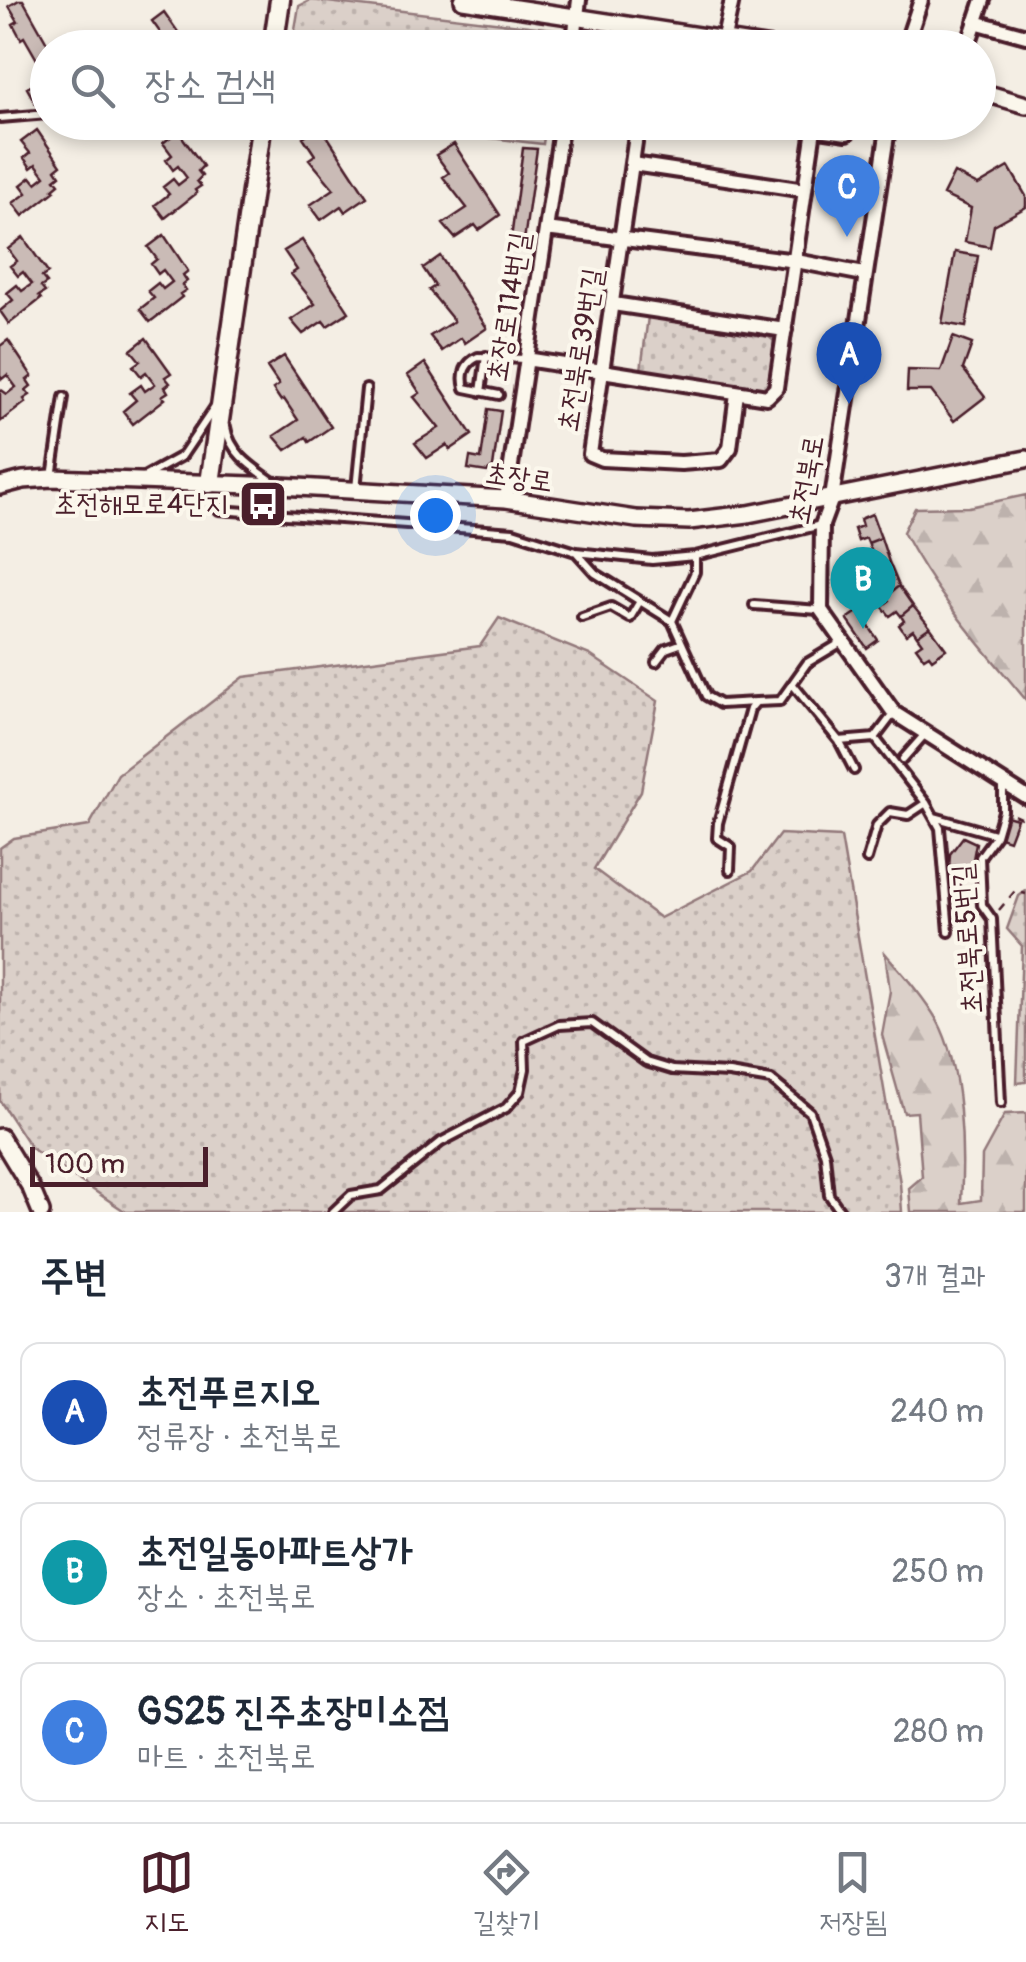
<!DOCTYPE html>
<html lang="ko">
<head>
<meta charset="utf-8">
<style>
	body { margin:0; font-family:Pangolin,"Poor Story",sans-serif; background:#f2f2f3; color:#1f2937 }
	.scale { position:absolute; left:30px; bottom:25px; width:178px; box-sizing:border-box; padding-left:10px; border:5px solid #4a1f2b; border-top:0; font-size:28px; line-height:35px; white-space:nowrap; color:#4a1f2b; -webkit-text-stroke:8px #fbf7ec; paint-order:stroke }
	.you { position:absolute; left:435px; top:515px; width:35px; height:35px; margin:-25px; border:8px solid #fff; border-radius:50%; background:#1a73e8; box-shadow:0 0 0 15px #1a73e833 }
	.badge { display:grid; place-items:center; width:65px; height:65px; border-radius:50%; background:#4a1f2b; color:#fff; font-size:32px; font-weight:700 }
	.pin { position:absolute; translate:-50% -82px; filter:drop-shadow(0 2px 5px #0008) }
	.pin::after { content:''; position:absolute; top:52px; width:35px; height:30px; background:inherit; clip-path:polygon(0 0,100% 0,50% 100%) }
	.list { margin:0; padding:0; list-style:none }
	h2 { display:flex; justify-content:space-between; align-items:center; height:130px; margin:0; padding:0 40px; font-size:42px }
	h2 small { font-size:32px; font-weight:400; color:#747a83 }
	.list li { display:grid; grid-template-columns:65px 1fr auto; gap:30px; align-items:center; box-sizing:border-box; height:140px; margin:0 20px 20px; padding:0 20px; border:2px solid #e0e1e3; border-radius:20px }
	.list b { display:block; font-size:38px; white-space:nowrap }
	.list p { margin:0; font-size:32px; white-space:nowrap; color:#747a83 }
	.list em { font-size:32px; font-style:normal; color:#747a83 }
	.icon { flex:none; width:55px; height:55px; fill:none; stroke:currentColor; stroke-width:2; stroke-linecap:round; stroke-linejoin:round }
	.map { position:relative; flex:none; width:1026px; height:1212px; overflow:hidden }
	.search { position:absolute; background:#fff; box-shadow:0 5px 15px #0003; left:30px; right:30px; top:30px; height:110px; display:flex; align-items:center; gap:25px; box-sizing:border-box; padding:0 35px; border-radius:55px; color:#747a83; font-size:38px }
	.sheet { height:610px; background:#fff }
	nav { display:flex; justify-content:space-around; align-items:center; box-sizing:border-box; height:140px; border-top:2px solid #e0e1e3; background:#fff; font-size:28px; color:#747a83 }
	nav a { display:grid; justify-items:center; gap:5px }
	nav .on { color:#4a1f2b }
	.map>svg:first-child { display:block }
	.forest { fill:url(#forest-firs); stroke:#92787a; stroke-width:2.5 }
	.park { fill:url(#park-dots); stroke:#92787a; stroke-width:2.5 }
	.building { fill:#cabbb6; stroke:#4a1f2b; stroke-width:2.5 }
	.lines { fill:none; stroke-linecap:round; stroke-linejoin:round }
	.service-casing { stroke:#4a1f2b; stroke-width:14 }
	.minor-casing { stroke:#4a1f2b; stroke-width:20 }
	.tertiary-casing { stroke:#4a1f2b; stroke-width:22 }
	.secondary-casing { stroke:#4a1f2b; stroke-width:25 }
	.path { stroke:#4a1f2b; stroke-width:2.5; stroke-dasharray:8 8; stroke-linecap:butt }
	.service { stroke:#fbf7ec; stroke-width:6 }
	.minor { stroke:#fbf7ec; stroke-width:12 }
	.tertiary { stroke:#fbf7ec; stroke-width:15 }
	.secondary { stroke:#fbf7ec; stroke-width:18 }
	.labels { text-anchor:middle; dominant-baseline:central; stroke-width:8; stroke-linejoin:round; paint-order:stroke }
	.street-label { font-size:28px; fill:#4a1f2b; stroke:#fbf7ec }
	.poi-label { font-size:28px; fill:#4a1f2b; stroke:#fbf7ec; text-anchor:end }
</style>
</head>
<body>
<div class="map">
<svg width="1026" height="1212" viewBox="0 0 1026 1212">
	<defs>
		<pattern id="forest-firs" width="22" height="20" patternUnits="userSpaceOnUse" patternTransform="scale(2.5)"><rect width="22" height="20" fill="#dbd0c9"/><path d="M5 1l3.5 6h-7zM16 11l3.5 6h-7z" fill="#bdb2ad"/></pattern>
		<pattern id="park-dots" width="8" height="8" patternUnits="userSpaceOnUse" patternTransform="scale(2.5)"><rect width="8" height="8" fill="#dbd0c9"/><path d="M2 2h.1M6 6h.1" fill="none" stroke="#bdb2ad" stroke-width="1.8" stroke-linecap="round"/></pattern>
	</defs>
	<rect width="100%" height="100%" fill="#f4eee4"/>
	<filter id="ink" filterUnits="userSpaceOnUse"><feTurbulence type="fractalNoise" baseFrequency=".01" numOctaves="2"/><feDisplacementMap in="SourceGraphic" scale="20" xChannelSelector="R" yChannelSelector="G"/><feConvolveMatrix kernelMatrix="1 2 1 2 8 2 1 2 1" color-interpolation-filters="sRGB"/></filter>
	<g filter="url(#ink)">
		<!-- forest -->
		<path class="forest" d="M1026,495V700C979,643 938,598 903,532L915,508L969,507Z
			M885,953C903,974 923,996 937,1020C963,1067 964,1151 961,1203L981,1200L982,1156L1005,1114L1026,1113V1212H911L909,1188L922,1177L917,1112L904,1113L882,1035L890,991Z"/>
		<!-- park -->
		<path class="park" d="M311,0L553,29L558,36L556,47H292L299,6Z
			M360,123L546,122V123L543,144Z
			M648,317L769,337L774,341L769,385L764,390L641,370Z
			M499,618L590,655L658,701L641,791L594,869L660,918L752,871L780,834L841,837L900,1183L902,1212H126L31,1148L0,1101V848L14,838L89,826L118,774L244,677L480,646Z
			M1026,891V1082L1017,1083L1022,946L1007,929L1019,896Z"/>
		<!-- building -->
		<path class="building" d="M19,0H23L50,48H48V98L36,104L27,88L47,77L24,37L21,39L13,24L18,21L9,6Z
			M164,12L189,48H163L157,38L162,35L152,21Z
			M320,125L367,197L345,212L341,206L321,220L310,205L334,189L309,159L315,155L303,137Z
			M37,130L61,165L56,169L60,175L55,179L59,184L53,189L55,191L23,216L13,203L27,193L21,185L31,177L36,183L45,176L36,164L31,168L24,158L30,153L21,142Z
			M178,131L203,166L198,171L202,176L197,181L201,186L195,190L197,193L165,218L155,205L169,194L163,187L173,179L178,185L187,178L178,166L173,170L166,160L172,155L163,143Z
			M454,144L500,215L479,230L475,225L455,238L443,224L467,208L443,177L449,173L436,155Z
			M523,148L537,149L524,241L511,239Z
			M1009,167L1026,196V207L994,225L990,247L965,242L971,208L943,195L954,173L978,185Z
			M164,235L188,271L183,275L187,281L182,285L186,290L180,294L182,297L150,322L140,309L154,298L148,291L158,283L163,289L172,282L163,270L158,274L151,264L157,259L148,247Z
			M23,237L48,273L42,277L47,283L41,287L45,292L39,296L41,299L9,324L0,311L13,300L7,293L17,285L22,291L32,284L23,272L18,276L10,266L17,261L8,249Z
			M302,240L349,312L327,326L323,321L303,334L291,320L315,304L291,274L297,270L284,251Z
			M955,252L978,256L966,327L942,323Z
			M440,256L487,328L465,343L461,338L442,351L430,336L454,321L429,290L435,286L423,268Z
			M953,337L972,344L963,369L985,397L954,421L931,391H907L908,370L941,371Z
			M146,338L171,373L165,377L170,383L165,387L168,392L162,396L165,399L133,424L123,411L136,400L130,393L141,385L145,391L155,384L146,372L141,376L133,366L140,361L131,350Z
			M8,340L32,376L27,380L31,386L26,390L30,395L24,399L26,402L0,422V389L7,394L16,387L7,375L2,379L0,376V346Z
			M284,356L331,427L309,442L306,437L286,450L274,436L298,420L284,399L281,401L273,389L279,385L267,367Z
			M425,363L472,435L450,450L447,445L427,458L415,443L439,428L414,397L420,393L408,375Z
			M488,409L501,411L493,467L487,472L468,469L470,457L481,459Z
			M872,514L881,538L868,543L866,538L858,541L854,529L862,526L860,519Z
			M881,538L889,562L867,566L862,553L871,550L868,543Z
			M889,562L899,586L887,595L883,586L875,589L871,577L879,574L876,566Z
			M899,586L913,606L901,616L897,611L890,616L882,606L889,601L886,596Z
			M913,606L930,627L917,636L913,630L906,635L899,625L904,621L901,616Z
			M859,611L878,640L867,648L847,619Z
			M930,627L946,649L932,659L929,655L924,658L916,647L922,643L917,636Z
			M1004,815L1017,819L1009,840L997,836Z
			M963,837L976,843L971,870L949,869L950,854Z
			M948,872L960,873L959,898H947Z"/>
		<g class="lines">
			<!-- service casing -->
			<g class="service-casing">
				<path id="service" d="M0,118L48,114
					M481,392L486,356
					M499,395L465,388C461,374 465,363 478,357L524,359
					M226,427C230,454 254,468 275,483
					M52,477L64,397
					M144,477L182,456L215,407
					M356,489L366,389
					M219,510L513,532L576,552L652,560L695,556L821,525
					M577,553L595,573L672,621L706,696L720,704L756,702
					M754,605L819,610
					M582,617L611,607L630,618L640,601
					M672,621L695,572V556
					M656,662L666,649L680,644
					M794,686L839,741L854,770
					M894,713L875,738L926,803L940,828L949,932
					M839,741L875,738
					M903,759L926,733
					M934,817L994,834
					M867,859L877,825L890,812L908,815L926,803
					M730,870L731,847L717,838L718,823L750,709L756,702L780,701L807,663L842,642
					M1001,1103L992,919L982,905L980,857L996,835L1003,811V781
					M333,1212L351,1195L381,1190L441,1142L506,1108L520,1092L525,1069L524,1041L559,1025L592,1023L646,1062L672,1070L729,1073L771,1080L810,1112L825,1155L829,1195L841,1212"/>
			</g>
			<!-- minor casing -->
			<g class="minor-casing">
				<path id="minor" d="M975,22L1026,36
					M724,38L732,0
					M573,48L579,0
					M905,48L921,0
					M967,48L983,0
					M638,122L590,454L602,459L681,463L721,460L730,448L737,393
					M772,122L847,133
					M889,122L832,498L822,525L821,610L894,713L1026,797
					M633,164L805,190
					M546,229L796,261L864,274
					M613,304L785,330
					M526,359L767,397L776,388L814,129
					M506,499L562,122"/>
			</g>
			<!-- tertiary casing -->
			<g class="tertiary-casing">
				<path id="tertiary" d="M463,0L778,48
					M978,91L1026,105
					M0,486L23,480L52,478L280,486L506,499L636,519L689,521L748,514L1026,459
					M0,1137L31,1188L41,1212"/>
			</g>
			<!-- secondary casing -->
			<g class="secondary-casing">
				<path id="secondary" d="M273,48L280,0
					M210,483L262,122"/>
			</g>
			<!-- path -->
			<path class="path" d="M1014,815L1026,820
				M999,910L1015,891L1026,894"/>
			<!-- service -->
			<use href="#service" class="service"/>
			<!-- minor -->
			<use href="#minor" class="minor"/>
			<!-- tertiary -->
			<use href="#tertiary" class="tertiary"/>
			<!-- secondary -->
			<use href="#secondary" class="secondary"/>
		</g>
	</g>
	<!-- icons -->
	<defs>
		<g id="bus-square" transform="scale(2.5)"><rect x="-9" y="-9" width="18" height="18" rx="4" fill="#4a1f2b" stroke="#fbf7ec"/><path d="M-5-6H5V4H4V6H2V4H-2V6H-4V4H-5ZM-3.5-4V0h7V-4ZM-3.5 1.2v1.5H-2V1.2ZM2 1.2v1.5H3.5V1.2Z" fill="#fff"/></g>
	</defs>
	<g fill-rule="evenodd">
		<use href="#bus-square" x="263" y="504"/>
	</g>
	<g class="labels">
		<!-- street labels -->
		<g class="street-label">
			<text transform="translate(509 307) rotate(-81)">초장로114번길</text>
			<text transform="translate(581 350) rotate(-81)">초전북로39번길</text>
			<text transform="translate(519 478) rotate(8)">초장로</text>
			<text transform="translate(807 480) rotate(-80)">초전북로</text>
			<text transform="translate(968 939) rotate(-94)">초전북로5번길</text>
		</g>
		<!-- poi labels -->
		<g class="poi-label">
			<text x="228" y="504">초전해모로4단지</text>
		</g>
	</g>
</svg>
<div class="scale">100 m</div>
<div class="you"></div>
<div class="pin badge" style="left:849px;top:404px;background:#1a4fb4">A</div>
<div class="pin badge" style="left:863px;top:629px;background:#0f9aa8">B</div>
<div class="pin badge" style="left:847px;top:237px;background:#3f7fe0">C</div>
<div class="search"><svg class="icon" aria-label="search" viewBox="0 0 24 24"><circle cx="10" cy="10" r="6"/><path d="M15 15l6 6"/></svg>장소 검색</div>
</div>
<section class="sheet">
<h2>주변<small>3개 결과</small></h2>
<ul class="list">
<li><span class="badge" style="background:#1a4fb4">A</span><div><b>초전푸르지오</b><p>정류장 · 초전북로</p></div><em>240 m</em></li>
<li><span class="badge" style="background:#0f9aa8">B</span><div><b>초전일동아파트상가</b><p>장소 · 초전북로</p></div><em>250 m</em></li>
<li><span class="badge" style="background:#3f7fe0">C</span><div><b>GS25 진주초장미소점</b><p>마트 · 초전북로</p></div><em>280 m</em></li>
</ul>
</section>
<nav>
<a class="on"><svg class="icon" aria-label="map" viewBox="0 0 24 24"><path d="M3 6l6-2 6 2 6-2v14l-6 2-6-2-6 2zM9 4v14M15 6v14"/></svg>지도</a>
<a><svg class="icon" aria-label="directions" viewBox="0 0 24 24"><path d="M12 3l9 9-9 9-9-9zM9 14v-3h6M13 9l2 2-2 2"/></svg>길찾기</a>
<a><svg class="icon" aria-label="saved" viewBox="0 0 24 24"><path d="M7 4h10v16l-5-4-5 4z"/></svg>저장됨</a>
</nav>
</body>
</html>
